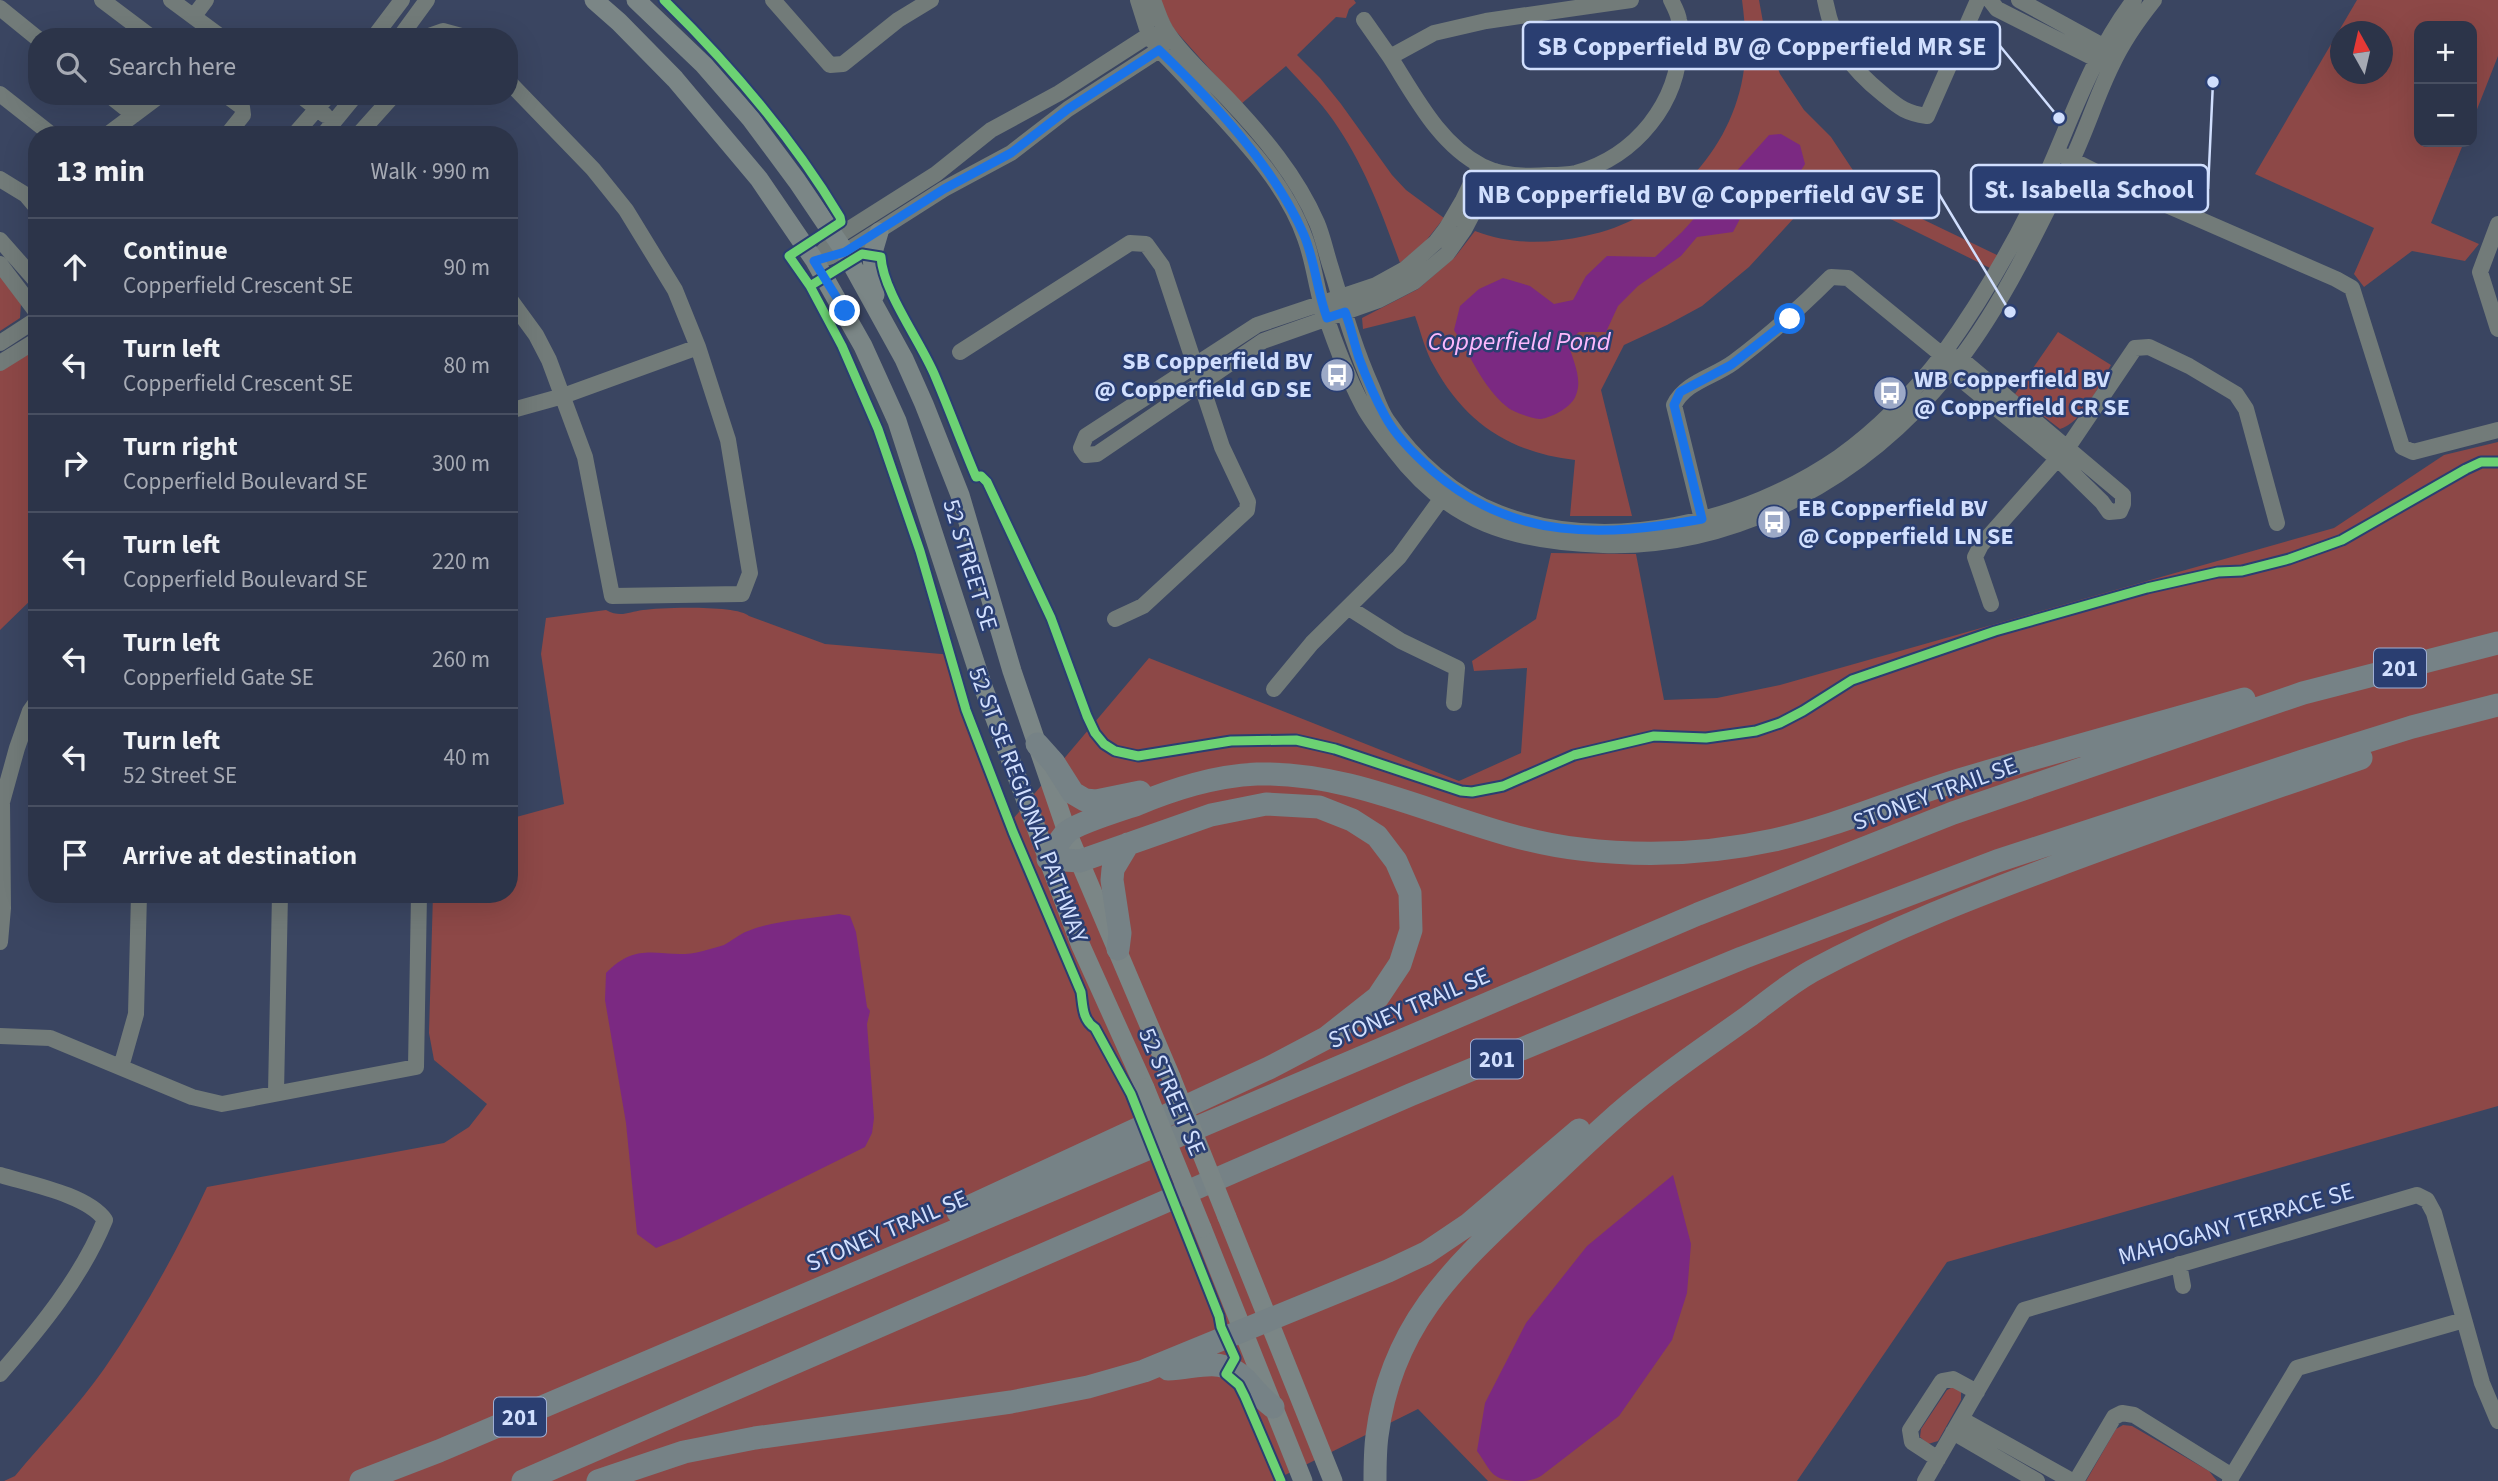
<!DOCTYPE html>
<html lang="en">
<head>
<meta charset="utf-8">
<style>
	body { margin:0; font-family:"Source Sans 3",sans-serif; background:#383f53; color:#f1f3f6 }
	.controls { position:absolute; right:21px; top:21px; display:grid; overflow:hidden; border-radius:14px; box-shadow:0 7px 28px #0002 }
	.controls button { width:63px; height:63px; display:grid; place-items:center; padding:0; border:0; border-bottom:2px solid #484f61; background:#2c3449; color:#f1f3f6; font:35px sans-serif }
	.compass { position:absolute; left:2330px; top:21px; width:63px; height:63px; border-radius:50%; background:#2c3449; box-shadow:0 7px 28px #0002; rotate:352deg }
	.stop { position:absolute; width:21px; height:21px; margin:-16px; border:5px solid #1a73e8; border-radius:50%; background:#fff }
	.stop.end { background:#1a73e8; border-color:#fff; box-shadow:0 2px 7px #0008 }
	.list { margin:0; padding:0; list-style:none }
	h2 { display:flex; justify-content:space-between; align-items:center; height:91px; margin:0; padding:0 28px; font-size:30px }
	h2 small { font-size:23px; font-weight:400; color:#a6aab4 }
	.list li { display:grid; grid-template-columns:46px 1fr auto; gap:21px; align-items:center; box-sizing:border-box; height:98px; padding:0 28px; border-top:2px solid #484f61 }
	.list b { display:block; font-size:26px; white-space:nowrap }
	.list p { margin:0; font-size:23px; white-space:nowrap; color:#a6aab4 }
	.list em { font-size:23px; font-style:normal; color:#a6aab4 }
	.icon { flex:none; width:38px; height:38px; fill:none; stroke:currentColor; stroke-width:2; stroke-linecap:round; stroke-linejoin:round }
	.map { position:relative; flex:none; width:2498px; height:1481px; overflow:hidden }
	.search { position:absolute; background:#2c3449; box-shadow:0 7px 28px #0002; left:28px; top:28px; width:490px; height:77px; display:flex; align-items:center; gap:18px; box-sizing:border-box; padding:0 24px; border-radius:28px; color:#a6aab4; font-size:26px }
	.panel { position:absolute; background:#2c3449; box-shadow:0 7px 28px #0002; left:28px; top:126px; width:490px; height:777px; border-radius:28px }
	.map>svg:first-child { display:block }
	.green { fill:#8d4847; fill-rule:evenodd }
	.water { fill:#7b2982 }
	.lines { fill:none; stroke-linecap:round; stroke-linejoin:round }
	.minor { stroke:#727b79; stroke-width:16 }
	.major { stroke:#7b8686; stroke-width:19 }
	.highway { stroke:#768286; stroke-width:23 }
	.major-bridge { stroke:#7b8686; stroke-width:19 }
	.cycleway-casing { stroke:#2a3e71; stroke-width:13 }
	.cycleway { stroke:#6cd273; stroke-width:9 }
	.route { stroke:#1a73e8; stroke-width:9 }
	.labels { text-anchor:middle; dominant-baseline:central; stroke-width:5; stroke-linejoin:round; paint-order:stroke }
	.shield { fill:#2a3e71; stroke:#9fafd4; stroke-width:2 }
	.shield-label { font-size:23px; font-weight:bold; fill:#d1dffe }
	.poi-label { font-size:24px; font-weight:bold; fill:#d1dffe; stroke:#2a3e71; text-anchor:start }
	.street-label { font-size:24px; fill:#d1dffe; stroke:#2a3e71 }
	.water-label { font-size:26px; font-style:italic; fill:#fcb8fd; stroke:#2a3e71 }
	.leader { fill:none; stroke:#d1dffe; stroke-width:2.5 }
	.callout-dot { fill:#d1dffe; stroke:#2a3e71; stroke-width:2.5 }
	.callout { fill:#2a3e71; stroke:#d1dffe; stroke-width:2.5 }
	.callout-label { font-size:26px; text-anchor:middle; font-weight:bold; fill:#d1dffe }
</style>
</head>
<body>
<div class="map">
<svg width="2498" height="1481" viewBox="0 0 2498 1481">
	<rect width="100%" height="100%" fill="#3a4561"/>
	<!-- green -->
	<path class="green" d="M1159,0H1354L1356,3L1349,9L1346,18L1336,17L1297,55L1320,78L1341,104L1392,175L1406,190L1444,218L1425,242L1400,263C1382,213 1364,164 1333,120C1320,101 1302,84 1286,66L1241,104L1173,28Z
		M1742,0H1759L1765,33L1780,74L1804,110L1831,137L1868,193L1999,256L1992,269L1858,203L1823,207L1794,218L1749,267L1702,306L1667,325L1624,345L1601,390L1632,516H1570L1575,460C1511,453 1465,423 1434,366C1425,351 1421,332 1415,316L1363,329L1362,318L1418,289L1455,257L1475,231C1511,245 1548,244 1585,236C1666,220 1733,152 1744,69C1747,46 1745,23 1742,0Z
		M2357,0H2498V56L2472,122V26H2419V142H2464L2431,223L2479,244L2465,261L2412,251L2364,287L2354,274L2374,228L2255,174ZM2340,32H2382V74H2340Z
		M0,273L21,303L20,318L0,331Z
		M2058,332L2111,365C2100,384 2082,423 2060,429L2015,394Z
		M37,349V594L0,630V371Z
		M2498,442V1106L1947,1262L1797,1481H1488L1418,1409L1273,1481H4L15,1476C44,1441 78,1406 104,1369C144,1311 177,1251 207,1187L444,1143L469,1127L487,1104L434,1060L429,1033L433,894H509V819L564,804L541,654L546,618L606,610C621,618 628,612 643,610C661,607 739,605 749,616L825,644L953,655L981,738L1013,819L1149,658L1459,781L1521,753L1527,668L1474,671L1472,661L1536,619L1551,553L1636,554L1664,700L1717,698L1780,685L2334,528L2444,455Z
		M1953,1387L1961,1391V1400L1938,1441L1928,1444L1920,1437L1921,1429L1947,1390Z
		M2123,1425L2132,1426L2209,1471L2217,1481H2086L2116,1429Z"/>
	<!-- water -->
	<path class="water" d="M1781,134L1800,145L1805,164C1789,193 1774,188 1745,199L1742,215L1733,232L1697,237L1681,256L1638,286L1618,306L1606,332H1579L1568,342C1572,359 1583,378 1576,395C1572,407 1553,417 1541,419C1533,419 1512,412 1506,406C1482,386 1471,356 1454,330L1460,306L1479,289L1503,278L1530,286L1554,304L1573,300L1586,276L1607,256L1655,257L1682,232L1769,135Z
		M839,914L850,916L856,932L867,1007L870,1011L867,1024L874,1118L872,1133L865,1147L681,1238L656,1248L637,1234L626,1123L605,1000L606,973C641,937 664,962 703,951C710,949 718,947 724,945C732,941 739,934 748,931C776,920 809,919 839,914Z
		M1673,1175L1691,1244L1687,1293L1672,1340L1619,1416L1541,1476C1533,1480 1529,1481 1520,1481C1491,1481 1492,1472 1477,1451L1485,1403L1526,1323L1587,1246Z"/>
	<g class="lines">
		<!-- minor -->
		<path class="minor" d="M102,0L151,37
			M171,0L221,37
			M773,0L830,65L843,64L898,20L931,0
			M1138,0L1149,35L1159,50C1178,68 1195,88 1212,106C1248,145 1287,187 1305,238C1312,257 1315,278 1320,298C1330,331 1347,376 1363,406C1371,421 1383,436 1394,450C1450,524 1514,542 1603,545C1740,549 1866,476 1950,372C2000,310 2035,235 2070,164C2086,132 2096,97 2112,65C2123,41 2138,20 2154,0
			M1153,0C1158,12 1161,25 1169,35C1185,58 1208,78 1227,98C1262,135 1297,176 1317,223C1323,237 1326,253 1331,268C1343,307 1354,347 1371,385C1376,396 1380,410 1387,420C1414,460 1454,496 1499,513C1608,555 1745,522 1839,457C1878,429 1914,392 1943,354C1976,308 2006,258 2031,208C2066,138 2086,63 2134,0
			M1631,0L1486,21L1434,33L1390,57C1415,96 1439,144 1482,166C1502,176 1527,177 1549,175C1558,175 1567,175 1576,173C1636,156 1679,103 1680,41C1680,34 1681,26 1679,20C1678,13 1674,6 1671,0
			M1825,0C1834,45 1849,67 1884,95C1900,108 1906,113 1927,116L1978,0
			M1990,0L1997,9L2096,59L2104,60
			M2019,0L2103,46L2108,54
			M0,8L37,38
			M194,16L206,0
			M1364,20L1390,57
			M374,37L402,0
			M400,37L427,0
			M426,37L443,31L465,37
			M509,82L593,169L626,210L675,290L698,347L728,440L750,573L742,594L612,596L585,457L549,360L536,335L509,298
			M0,94L52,135
			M110,96L134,115
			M301,96L325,115
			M107,135L159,96
			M227,135L243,115L242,107L227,96
			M294,135L328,96
			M323,135L355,96
			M358,135L393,96
			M2064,156L2132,190L2336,279L2352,288L2402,447L2413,452L2498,430
			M1480,165L1463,200L1446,229L1436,242L1405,269L1376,285L1257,325L1086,436L1081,448L1086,455L1097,454L1263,341L1379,300L1414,282L1447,254L1464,230L1495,171
			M0,179L26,195L37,208
			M2498,224L2480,272L2498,329
			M0,240L37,282
			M815,261L845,252L944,189L1011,153L1068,109L1159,50L1163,42
			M815,261L835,238L936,174L991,130L1059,93L1149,35H1158
			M0,264L37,313
			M0,343L37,319
			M960,352L1130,243L1146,244L1162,266L1222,447L1248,502L1247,510L1143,606L1115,619
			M0,363L37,340
			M509,411L563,396L698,347
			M1702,519L1674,405C1685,382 1714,377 1734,362C1770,335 1799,309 1831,277L1848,278L1942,355L1951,371L2058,459L2102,502L2109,512L2120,511L2123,504V495L1960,358L1951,356
			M1991,604L1975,557L1981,545L2068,447L2135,348L2149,347L2189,366L2236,394L2246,409L2277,523
			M1349,608L1401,641L1457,668L1454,703
			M1274,689L1312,643L1399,557L1447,491
			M0,942L3,908L2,802L17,748L30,711L37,701
			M0,1036L50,1038L192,1097L222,1104L416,1067L419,894
			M121,1067L136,1014L139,894
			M276,1093L280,894
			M0,1175C30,1184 88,1195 105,1220C82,1277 40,1328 0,1374
			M2179,1264L2183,1286
			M1961,1419L2072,1481
			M1953,1432L2037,1481
			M1938,1459L1912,1442L1910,1430L1942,1381L1953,1379L1977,1392
			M2232,1476L2297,1368L2464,1320
			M1925,1481L2024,1310L2417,1195L2427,1200L2434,1213L2482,1383L2498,1421
			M2076,1481L2114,1417L2122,1413L2134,1415L2232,1476L2230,1481"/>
		<!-- major -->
		<path class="major" d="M594,0L619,22L675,79L759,179L815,261L863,346L897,421L982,684L1080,944L1145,1088
			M636,0L704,65L751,119L797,181L845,252L904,359L924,404L960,495L1012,671L1067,832L1171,1077
			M875,295L872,256L879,232
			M1227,1217L1333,1481
			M1202,1228L1303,1481"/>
		<!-- highway -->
		<path class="highway" d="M1037,744L1054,763L1073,793L1085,800L1096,801L1140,792
			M1048,859C1054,851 1059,840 1066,833C1075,824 1120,810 1135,805C1174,789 1214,776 1257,774C1369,771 1470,837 1580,849C1645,857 1710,854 1774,840C1837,826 1897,799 1959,780C2054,752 2149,726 2244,699
			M1118,949L1120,933L1112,880L1113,869L1128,844
			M958,1212L1269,1068L1326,1038L1378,997L1400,964L1411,930L1410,893L1396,861L1377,836L1352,820L1319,807L1266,804L1211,815L1080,861L1048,859
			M1168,1369C1199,1368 1222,1355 1246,1380C1255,1390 1262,1399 1273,1407
			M361,1481L439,1451L1698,914L1953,813L2303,693L2498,643
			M523,1481L1410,1095L1742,958L1997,861L2303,761L2412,727L2498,705
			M598,1481L684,1452L755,1438L1011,1402L1088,1387L1144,1371L1388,1271L1426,1253L1469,1224L1579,1130
			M1375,1481C1375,1466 1375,1451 1377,1436C1392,1317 1463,1260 1544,1183C1578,1151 1612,1117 1650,1088C1682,1062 1716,1040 1749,1016C1770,1000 1789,984 1812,971C1890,929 1973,897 2056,866C2157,828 2259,793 2361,758"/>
		<!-- major-bridge -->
		<path class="major-bridge" d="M1171,1077L1227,1217
			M1145,1088L1202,1228"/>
		<!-- cycleway casing -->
		<g class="cycleway-casing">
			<path id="cycleway" d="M664,0C730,65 792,137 840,217L841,222L789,256L810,286L842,346L878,429L920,551L966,710L1013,832L1081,992C1083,1005 1082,1020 1095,1028L1131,1094L1219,1316L1221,1327L1235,1358L1226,1374L1239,1385L1245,1397L1281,1481
				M810,286L862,254L881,257C883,292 921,342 935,376C949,409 962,444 976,477L981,476L987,482L1051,618L1087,716L1095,733L1104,744L1115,751L1138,756L1231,741L1296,740L1335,749L1461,791L1472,792L1503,786L1574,755L1654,736L1706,738L1756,731L1780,723L1803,711L1852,680L1995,631L2147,588L2218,572L2242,571L2289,559L2342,540L2466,469L2481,462H2498"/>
		</g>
		<!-- cycleway -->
		<use href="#cycleway" class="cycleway"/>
	</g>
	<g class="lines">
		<!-- route -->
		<path class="route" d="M845,311L814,261L845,252L944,189L1011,153L1068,109L1159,50C1213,102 1274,166 1304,235C1315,261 1317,291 1327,318L1345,312C1351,327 1354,343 1359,358C1366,377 1375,398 1385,416C1396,437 1417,457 1434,472C1514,541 1604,537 1702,519L1674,405L1680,392L1731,365L1790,319"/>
	</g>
	<!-- icons -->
	<defs>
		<g id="bus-disc" transform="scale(1.75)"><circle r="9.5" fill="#9ca9c7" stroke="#2a3e71"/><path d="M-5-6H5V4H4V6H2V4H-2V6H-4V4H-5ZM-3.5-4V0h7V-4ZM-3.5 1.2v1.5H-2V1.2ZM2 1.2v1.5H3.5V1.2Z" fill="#fff"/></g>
	</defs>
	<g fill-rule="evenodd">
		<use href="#bus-disc" x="1337" y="375"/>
		<use href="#bus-disc" x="1890" y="393"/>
		<use href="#bus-disc" x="1774" y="522"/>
	</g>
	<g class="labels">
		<!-- shield labels -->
		<g class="shield">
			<rect x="2374" y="648.5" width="52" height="39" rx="5"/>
			<rect x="1471" y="1039.5" width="52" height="39" rx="5"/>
			<rect x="494" y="1397.5" width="52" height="39" rx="5"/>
		</g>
		<g class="shield-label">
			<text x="2400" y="668">201</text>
			<text x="1497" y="1059">201</text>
			<text x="520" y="1417">201</text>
		</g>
		<!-- poi labels -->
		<g class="poi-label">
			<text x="1312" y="361" text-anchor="end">SB Copperfield BV<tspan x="1312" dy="28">@ Copperfield GD SE</tspan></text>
			<text x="1914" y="379">WB Copperfield BV<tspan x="1914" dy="28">@ Copperfield CR SE</tspan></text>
			<text x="1798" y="508">EB Copperfield BV<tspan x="1798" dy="28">@ Copperfield LN SE</tspan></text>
		</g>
		<!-- street labels -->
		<g class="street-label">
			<text transform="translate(970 565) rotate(73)">52 STREET SE</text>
			<text transform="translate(1935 794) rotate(-20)">STONEY TRAIL SE</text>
			<text transform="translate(1028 805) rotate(69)">52 ST SE REGIONAL PATHWAY</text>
			<text transform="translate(1409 1008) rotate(-23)">STONEY TRAIL SE</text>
			<text transform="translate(1172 1092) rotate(67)">52 STREET SE</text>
			<text transform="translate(2236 1224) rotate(-16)">MAHOGANY TERRACE SE</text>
			<text transform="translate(887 1231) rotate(-23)">STONEY TRAIL SE</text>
		</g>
		<!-- water labels -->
		<g class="water-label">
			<text x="1519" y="341">Copperfield Pond</text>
		</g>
	</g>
	<!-- callouts -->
	<path class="leader" d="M2059 118L2000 46M2213 82L2208 189M2010 312L1939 194"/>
	<g class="callout-dot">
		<circle cx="2059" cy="118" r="7"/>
		<circle cx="2213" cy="82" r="7"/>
		<circle cx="2010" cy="312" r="7"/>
	</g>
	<g class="callout">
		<rect x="1523" y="22" width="477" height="47" rx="7"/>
		<rect x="1971" y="165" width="237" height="47" rx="7"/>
		<rect x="1464" y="171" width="475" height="47" rx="7"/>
	</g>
	<g class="callout-label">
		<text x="1762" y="55">SB Copperfield BV @ Copperfield MR SE</text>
		<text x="2089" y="198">St. Isabella School</text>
		<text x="1701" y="203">NB Copperfield BV @ Copperfield GV SE</text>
	</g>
</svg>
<div class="controls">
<button>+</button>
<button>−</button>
</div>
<svg class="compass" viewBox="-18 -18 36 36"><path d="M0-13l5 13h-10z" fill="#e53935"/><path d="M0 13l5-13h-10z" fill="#a6aab4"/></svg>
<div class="stop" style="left:1790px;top:319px"></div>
<div class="stop end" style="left:845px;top:311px"></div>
<div class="search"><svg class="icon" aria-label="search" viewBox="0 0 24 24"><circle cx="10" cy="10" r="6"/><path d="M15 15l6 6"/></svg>Search here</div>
<section class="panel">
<h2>13 min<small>Walk · 990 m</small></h2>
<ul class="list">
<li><svg class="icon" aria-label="ahead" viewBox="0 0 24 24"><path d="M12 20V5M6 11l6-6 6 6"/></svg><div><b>Continue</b><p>Copperfield Crescent SE</p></div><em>90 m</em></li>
<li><svg class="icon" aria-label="left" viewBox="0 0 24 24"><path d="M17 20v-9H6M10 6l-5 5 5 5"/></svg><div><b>Turn left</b><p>Copperfield Crescent SE</p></div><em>80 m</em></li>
<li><svg class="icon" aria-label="right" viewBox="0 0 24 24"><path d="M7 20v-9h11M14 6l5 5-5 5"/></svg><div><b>Turn right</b><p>Copperfield Boulevard SE</p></div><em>300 m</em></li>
<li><svg class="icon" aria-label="left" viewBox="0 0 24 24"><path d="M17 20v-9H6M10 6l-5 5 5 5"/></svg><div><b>Turn left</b><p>Copperfield Boulevard SE</p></div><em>220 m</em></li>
<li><svg class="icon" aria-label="left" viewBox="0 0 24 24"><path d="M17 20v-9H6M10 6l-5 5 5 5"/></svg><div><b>Turn left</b><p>Copperfield Gate SE</p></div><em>260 m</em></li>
<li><svg class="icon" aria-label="left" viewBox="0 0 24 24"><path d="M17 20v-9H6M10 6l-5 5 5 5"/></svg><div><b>Turn left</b><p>52 Street SE</p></div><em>40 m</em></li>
<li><svg class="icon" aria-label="arrive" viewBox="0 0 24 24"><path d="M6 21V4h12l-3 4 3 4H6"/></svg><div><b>Arrive at destination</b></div></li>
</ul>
</section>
</div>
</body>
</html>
